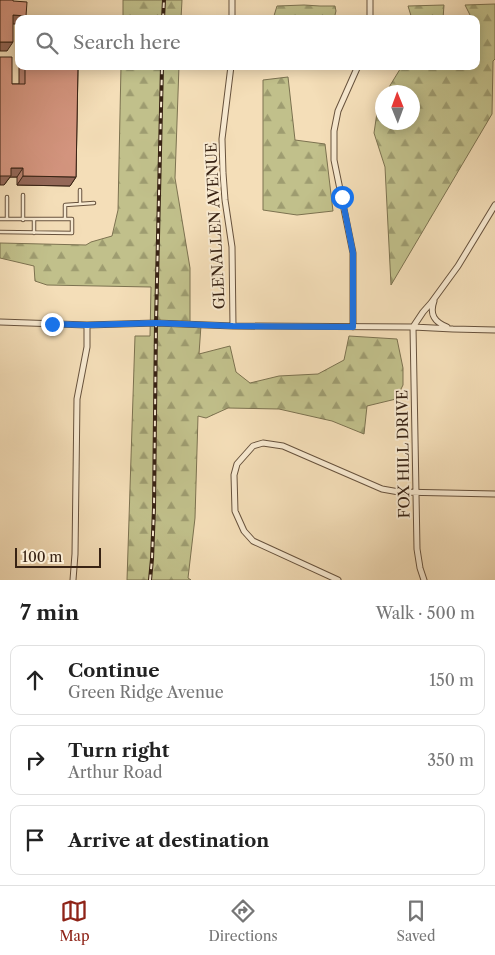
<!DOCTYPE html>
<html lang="en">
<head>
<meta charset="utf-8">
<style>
	body { margin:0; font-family:"Libre Caslon Text",serif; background:#f2f2f2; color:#222 }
	.compass { position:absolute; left:375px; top:85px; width:45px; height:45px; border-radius:50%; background:#fff; box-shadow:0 2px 12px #0003; rotate:359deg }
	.scale { position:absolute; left:15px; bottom:12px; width:86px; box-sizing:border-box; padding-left:5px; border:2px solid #382314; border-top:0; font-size:14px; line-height:18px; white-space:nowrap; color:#382314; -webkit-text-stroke:4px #f8ead1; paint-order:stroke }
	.stop { position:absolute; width:15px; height:15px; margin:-11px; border:4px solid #1a73e8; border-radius:50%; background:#fff }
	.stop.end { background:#1a73e8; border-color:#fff; box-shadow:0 1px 5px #0008 }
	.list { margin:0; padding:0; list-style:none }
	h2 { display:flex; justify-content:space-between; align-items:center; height:65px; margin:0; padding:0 20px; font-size:21px }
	h2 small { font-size:16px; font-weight:400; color:#767676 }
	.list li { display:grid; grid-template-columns:32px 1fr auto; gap:15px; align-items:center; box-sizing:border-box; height:70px; margin:0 10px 10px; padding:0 10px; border:1px solid #e0e0e0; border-radius:10px }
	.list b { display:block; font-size:19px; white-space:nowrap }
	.list p { margin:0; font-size:16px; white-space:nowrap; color:#767676 }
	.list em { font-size:16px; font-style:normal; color:#767676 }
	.icon { flex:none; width:28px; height:28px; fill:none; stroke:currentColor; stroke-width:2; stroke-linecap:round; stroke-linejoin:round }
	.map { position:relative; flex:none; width:495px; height:580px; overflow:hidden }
	.search { position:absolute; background:#fff; box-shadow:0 2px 12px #0003; left:15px; right:15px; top:15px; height:55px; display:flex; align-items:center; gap:12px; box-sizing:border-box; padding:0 18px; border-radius:10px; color:#767676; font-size:19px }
	.sheet { height:305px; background:#fff }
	nav { display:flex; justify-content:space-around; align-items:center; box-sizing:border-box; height:70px; border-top:1px solid #e0e0e0; background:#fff; font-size:14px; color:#767676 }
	nav a { display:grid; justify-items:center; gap:2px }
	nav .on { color:#8f2418 }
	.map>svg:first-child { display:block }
	.forest { fill:url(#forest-firs); stroke:#7c7250 }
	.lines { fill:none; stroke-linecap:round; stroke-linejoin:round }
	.service-casing { stroke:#67523d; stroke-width:4.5 }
	.minor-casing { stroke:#67523d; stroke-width:7 }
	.service { stroke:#f8ead1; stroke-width:2.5 }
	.minor { stroke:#f8ead1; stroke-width:5 }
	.rail-casing { stroke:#382314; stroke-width:4 }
	.rail { stroke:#f8ead1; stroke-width:2; stroke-dasharray:5.5; stroke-linecap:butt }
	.wall { fill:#b6806d; stroke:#382314 }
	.shaded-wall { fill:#946859; stroke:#382314 }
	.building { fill:#d4957f; stroke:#382314 }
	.route { stroke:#1a73e8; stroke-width:6 }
	.labels { text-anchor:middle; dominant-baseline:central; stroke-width:4; stroke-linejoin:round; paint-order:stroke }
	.street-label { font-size:15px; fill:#382314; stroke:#f8ead1 }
</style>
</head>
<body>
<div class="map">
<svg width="495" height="580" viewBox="0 0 495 580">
	<defs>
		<pattern id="forest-firs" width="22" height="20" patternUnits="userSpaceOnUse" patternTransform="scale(1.25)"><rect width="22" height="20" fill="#c1c08b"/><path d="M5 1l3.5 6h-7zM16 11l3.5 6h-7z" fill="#9e9c70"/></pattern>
	</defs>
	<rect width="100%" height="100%" fill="#f4deb8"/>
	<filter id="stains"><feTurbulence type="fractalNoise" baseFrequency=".004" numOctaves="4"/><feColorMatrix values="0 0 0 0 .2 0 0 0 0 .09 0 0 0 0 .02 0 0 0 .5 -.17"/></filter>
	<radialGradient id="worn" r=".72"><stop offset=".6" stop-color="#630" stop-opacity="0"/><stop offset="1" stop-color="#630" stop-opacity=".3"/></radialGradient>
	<!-- forest -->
	<path class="forest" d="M123,0H182L181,19H123Z
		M495,4V59L493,61L492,114L391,285L385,167L374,133L378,106L382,99V122H412V92H386L402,66H476V32L478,31L476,28V19H472L465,5Z
		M304,5L320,6H335L336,11L334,19H273L277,6Z
		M444,5L443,19H412L408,6Z
		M121,66H179L175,178L190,268V324L201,325L199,354L230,346L236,372L250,383L279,376L318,374L344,360L349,336L397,339L403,368V385L396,399L367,406L364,434L332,421L279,409L228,408L206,418L198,416L195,518L188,578L191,580H127L135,336H150L151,287L47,285L35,281L34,266L0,258V243L86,245L91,242L112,236L118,210Z
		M288,77L295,140L325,144L333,211L297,215L263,210V80Z"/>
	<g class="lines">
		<!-- service casing -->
		<g class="service-casing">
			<path id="service" d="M80,204V190
				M0,219H72V233L0,232
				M7,219V197
				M34,219V233
				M65,219V205L94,203
				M23,220V195"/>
		</g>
		<!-- minor casing -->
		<g class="minor-casing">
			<path id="minor" d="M370,0V19
				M232,19V0
				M231,66L222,139L223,173L225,200L232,247L233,326
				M434,301C429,315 435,322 447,327
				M0,322L87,325L156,323L233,326L413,327L453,329L495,330
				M353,327V253L334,160V131L338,111L358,66
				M413,327L417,549L420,568L424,580
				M413,327L423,312L431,303L458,266L495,205
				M73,580L75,554L77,399L87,347V325
				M338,580L253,541L244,531L235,511L234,475L237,464L253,446L263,443L283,446L382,489L399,492L495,494"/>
		</g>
		<!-- service -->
		<use href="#service" class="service"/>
		<!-- minor -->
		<use href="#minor" class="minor"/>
		<!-- rail casing -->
		<g class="rail-casing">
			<path id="rail" d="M163,19L164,0
				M150,580L152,559L154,508L156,323L162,66"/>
		</g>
		<!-- rail -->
		<use href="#rail" class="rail"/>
	</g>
	<!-- wall -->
	<path class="wall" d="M19,66H78L76,177L70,186L17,185V177H10L4,185L12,84H19Z"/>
	<!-- shaded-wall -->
	<path class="shaded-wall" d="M13,15L26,16L24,19H19V24H7Z
		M0,42H13L7,51H0Z
		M11,168H23L17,177H10L4,185H0V176Z
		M23,176L76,177L70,186L17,185Z"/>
	<!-- building -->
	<path class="building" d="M0,0H13V1L27,2L26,16L13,15V42H0Z
		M0,57H12V84H25V66H78L76,177L23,176V168H11V176H0Z"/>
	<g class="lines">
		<!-- route -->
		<path class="route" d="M52,324L87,325L156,323L233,326L353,327V253L342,197"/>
	</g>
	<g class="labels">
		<!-- street labels -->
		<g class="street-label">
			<text transform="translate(215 226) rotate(-93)">GLENALLEN AVENUE</text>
			<text transform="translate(403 454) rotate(-91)">FOX HILL DRIVE</text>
		</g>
	</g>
	<rect width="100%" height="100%" filter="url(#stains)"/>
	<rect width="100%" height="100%" fill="url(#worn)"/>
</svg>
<svg class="compass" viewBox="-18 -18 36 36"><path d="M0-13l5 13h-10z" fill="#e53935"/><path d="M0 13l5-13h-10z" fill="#767676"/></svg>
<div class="scale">100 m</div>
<div class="stop" style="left:342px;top:197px"></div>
<div class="stop end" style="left:52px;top:324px"></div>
<div class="search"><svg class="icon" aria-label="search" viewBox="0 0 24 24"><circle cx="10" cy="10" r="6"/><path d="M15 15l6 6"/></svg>Search here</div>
</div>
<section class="sheet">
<h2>7 min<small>Walk · 500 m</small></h2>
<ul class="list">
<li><svg class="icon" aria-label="ahead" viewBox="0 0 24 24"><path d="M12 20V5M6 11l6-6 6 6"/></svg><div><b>Continue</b><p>Green Ridge Avenue</p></div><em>150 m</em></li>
<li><svg class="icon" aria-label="right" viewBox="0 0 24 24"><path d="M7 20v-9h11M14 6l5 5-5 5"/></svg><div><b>Turn right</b><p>Arthur Road</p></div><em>350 m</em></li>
<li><svg class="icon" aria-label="arrive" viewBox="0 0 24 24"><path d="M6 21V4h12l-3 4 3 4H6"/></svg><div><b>Arrive at destination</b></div></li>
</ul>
</section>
<nav>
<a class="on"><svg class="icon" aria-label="map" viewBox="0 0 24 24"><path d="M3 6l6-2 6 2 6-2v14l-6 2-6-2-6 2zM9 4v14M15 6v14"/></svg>Map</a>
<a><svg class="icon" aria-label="directions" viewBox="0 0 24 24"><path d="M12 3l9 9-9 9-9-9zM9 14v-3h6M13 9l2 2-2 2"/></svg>Directions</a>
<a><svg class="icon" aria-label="saved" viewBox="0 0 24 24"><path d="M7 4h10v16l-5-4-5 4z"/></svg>Saved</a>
</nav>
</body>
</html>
